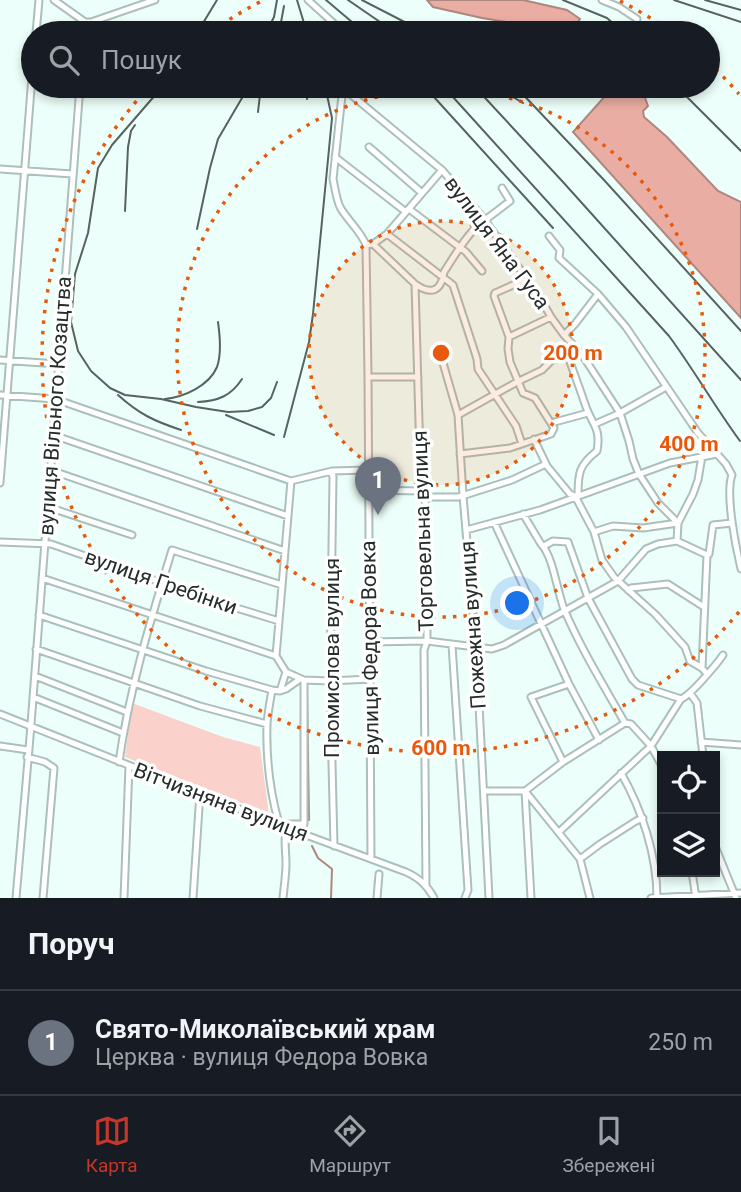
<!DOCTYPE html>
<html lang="uk">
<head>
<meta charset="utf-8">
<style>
	body { margin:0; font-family:Roboto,sans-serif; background:#20242c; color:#f1f3f6 }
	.controls { position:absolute; right:21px; bottom:21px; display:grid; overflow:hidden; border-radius:0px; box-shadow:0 4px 10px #0003 }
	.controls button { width:63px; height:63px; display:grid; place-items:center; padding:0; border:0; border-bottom:2px solid #363941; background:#171b24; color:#f1f3f6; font:35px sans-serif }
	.you { position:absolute; left:518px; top:604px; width:24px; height:24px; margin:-18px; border:5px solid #fff; border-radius:50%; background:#1a73e8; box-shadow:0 0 0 10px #1a73e833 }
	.badge { display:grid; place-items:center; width:46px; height:46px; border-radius:50%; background:#c4372a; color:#fff; font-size:23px; font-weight:700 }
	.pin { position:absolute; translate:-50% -58px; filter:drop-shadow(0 2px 4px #0008) }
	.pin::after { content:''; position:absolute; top:37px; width:24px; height:21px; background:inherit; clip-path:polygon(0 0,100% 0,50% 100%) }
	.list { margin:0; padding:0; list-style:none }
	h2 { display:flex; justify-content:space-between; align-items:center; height:91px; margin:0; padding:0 28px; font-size:30px }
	h2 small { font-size:23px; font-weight:400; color:#9ea1a6 }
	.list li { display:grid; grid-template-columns:46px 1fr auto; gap:21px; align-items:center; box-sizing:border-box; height:105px; padding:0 28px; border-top:2px solid #363941 }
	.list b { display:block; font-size:26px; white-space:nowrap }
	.list p { margin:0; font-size:23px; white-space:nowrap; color:#9ea1a6 }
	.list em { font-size:23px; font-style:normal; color:#9ea1a6 }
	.icon { flex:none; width:38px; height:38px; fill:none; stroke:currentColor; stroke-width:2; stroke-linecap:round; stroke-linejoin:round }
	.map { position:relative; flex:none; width:741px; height:898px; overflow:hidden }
	.search { position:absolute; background:#171b24; box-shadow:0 4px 10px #0003; left:21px; right:21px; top:21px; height:77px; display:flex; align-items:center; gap:18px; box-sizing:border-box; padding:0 24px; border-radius:38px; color:#9ea1a6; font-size:26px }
	.sheet { height:196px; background:#171b24 }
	nav { display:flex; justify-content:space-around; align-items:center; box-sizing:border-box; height:98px; border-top:2px solid #363941; background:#171b24; font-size:19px; color:#9ea1a6 }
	nav a { display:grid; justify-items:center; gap:4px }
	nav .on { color:#c4372a }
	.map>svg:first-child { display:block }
	.green { fill:#fad2cb }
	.water { fill:#e9ada3; stroke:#ae877f; stroke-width:2 }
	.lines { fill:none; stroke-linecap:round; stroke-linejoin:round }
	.stream { stroke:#ae877f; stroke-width:2 }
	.minor-casing { stroke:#abc0bb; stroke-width:9 }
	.minor { stroke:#fff; stroke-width:5 }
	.rail { stroke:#58625f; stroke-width:2 }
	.ring { fill:none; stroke:#e8590c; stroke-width:3.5; stroke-dasharray:3.5 7 }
	.labels { text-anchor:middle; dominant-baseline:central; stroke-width:7; stroke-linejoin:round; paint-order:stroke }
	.street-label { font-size:21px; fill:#252d2b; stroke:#fff }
	.centre { fill:#e8590c; stroke:#fff; stroke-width:3.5 }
	.ring-label { font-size:21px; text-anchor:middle; font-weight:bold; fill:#e8590c; stroke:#fff; stroke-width:7; stroke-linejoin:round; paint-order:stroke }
</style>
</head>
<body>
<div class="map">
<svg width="741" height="898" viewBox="0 0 741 898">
	<rect width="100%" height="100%" fill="#edfffa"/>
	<!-- green -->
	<path class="green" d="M132,703L223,737L260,747L269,814L125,757Z"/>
	<!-- water -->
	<path class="water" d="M427,0H523L567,10L580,19L575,27L568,32L482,18L433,7Z
		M614,86H637L644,95L648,106L643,111L644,117L667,137L718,191L741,202V318L573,132Z"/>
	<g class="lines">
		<!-- stream -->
		<path class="stream" d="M307,688L309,820
			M312,846L318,858L332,869L331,898"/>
		<!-- minor casing -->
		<g class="minor-casing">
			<path id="minor" d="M54,0L85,22L84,33
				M308,0L340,29L342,33
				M602,0L619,7L637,19
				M85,22H91L155,0
				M36,33L39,0
				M343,86L333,179C335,188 336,198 340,207C347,220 361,231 366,245L368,377L371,859
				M343,88L442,170L485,220L539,296L551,317L564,335L581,353L620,413L629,441L633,459L639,474L658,503L678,523L677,541L707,555L702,668
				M369,147L422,193
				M335,157L406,212
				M0,169L72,174
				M409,209L466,252L482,271
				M387,234L453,285L477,359L478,369L516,426L522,444
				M549,236L560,250L559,258L598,294L626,327L698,433L726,464L732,475C725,494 736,548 741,569
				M373,244L387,234L442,170
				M366,245L373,244L415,284L421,491L425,497L427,547V641L424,650L426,885
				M415,284C431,295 441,292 444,272C453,258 469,231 482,222C492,215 501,208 510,201L502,188
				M564,335L575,324L598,294
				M509,337L551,317
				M567,353C573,371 580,389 586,407C593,426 601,428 597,451C579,465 578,473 578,495
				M441,356L458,415L463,496L476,647L489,898
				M0,360L58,364
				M368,377H418
				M0,395L55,399L291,481L332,471L368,470
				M458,415L517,382L542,370L551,361L567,353
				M551,423L588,413
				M595,424L620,413L666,387
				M53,435L288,516
				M534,439L547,466L570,494L575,496L594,532L602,560L614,577L656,615L685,647L690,661L702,668L707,674
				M460,454L510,448L551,434L554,428L535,398L523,393L510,362L508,349L509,337L494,296L495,293L520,282L526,277
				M50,470L285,551
				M332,471L333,477L330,681L334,846
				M0,483L33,64
				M368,490L421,491
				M425,497H458L465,495L512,480L546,464
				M48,507L132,535
				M523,514L541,544C553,556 557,591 564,609C581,649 604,686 625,723
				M494,522L569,684L599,740
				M466,530L540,510L670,463L717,454
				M594,532L613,526L643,528L678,523L693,494L698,480L702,456
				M0,542L51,544L220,603L279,621
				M544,546L553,541L568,542L588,598L632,679L638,685L681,699
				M707,555L709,554L713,525L732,523
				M42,578L276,656
				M628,590L631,588L668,584L704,607
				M39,615L206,671L272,690
				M370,642L427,641L492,649L504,645L618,581L646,549L658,544L677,541
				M452,645L468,890L465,898
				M36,649L200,706L267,724
				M286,672L304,680L330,681L370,679
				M35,676L127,712
				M280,691L286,689L300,679
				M690,693L697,703L703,756
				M33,697L123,733
				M0,714L287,828L406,872C419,878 427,885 434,898
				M625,723L631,724L651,746L662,766
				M701,742L741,745
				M0,746L28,750
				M27,757L45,762L54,768L43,898
				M119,762C129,690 151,619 172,550L282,585
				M563,762L531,697L569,684
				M621,773C642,810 657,855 657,898
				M484,791H525L563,762L625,723
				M525,791L580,859L590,898
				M525,791L531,898
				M279,824C270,792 266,757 267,724C268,712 270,701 272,690L280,691L286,672L276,656L291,481
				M559,832L651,746L681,699C691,695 716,665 723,655
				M715,846L736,898
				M580,859L600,844L636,821L643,818
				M692,872L696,898
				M16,898L30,737L80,86
				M124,898L129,766
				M193,898L200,793
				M283,898C284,887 286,875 286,864C286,850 283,837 288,824H304V680
				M377,898L379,874
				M651,898L741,893"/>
		</g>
		<!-- minor -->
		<use href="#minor" class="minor"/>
		<!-- rail -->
		<path class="rail" d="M297,0L307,33
			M326,0L365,33
			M348,0L396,33
			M362,0L426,33
			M563,0L607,18L624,33
			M674,0L741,22
			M705,0L741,10
			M197,33L217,0
			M266,33L274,17L277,0
			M279,33L284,6
			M163,86L112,145L98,168L88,233L75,274L71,322L78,351L91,371L110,388L125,395L161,399L196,407L228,412L248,411L262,407L271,398L277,382
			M424,86L553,228
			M443,86L669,336C694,370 715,407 740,441
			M474,86L563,182L741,380
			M495,86L523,103
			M515,86L604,180L741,331
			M676,86L741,151
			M307,99L309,86
			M258,112L261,86
			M125,211L128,147L131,131L135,125
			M197,229L210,168L218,139L249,86
			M118,395C139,414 154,421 181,430
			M165,399C184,397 209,386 217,367C222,353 220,336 218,322
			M198,402C218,401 231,396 242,379
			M226,415L274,435
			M284,437L309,342L313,314L332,118L325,86"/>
	</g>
	<!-- distance rings -->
	<circle cx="441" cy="353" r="132" fill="#e8590c" fill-opacity=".12"/>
	<g class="ring">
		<circle cx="441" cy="353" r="132"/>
		<circle cx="441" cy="353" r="264"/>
		<path d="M739 612A395 395 0 1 1 150 86M212 31A395 395 0 0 1 262 1M620 1A395 395 0 0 1 670 31M708 62A395 395 0 0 1 739 94"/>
	</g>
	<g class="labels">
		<!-- street labels -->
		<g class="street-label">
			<text transform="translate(497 243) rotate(53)">вулиця Яна Гуса</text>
			<text transform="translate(55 406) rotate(-86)">вулиця Вільного Козацтва</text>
			<text transform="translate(423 531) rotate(-92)">Торговельна вулиця</text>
			<text transform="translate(161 582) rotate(19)">вулиця Гребінки</text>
			<text transform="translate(473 625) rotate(-94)">Пожежна вулиця</text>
			<text transform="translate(370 648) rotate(-91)">вулиця Федора Вовка</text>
			<text transform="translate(332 658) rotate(-90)">Промислова вулиця</text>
			<text transform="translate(221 802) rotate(21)">Вітчизняна вулиця</text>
		</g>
	</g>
	<circle cx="441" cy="353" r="10" class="centre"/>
	<g class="ring-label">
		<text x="573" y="360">200 m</text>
		<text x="689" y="451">400 m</text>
		<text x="441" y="755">600 m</text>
	</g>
</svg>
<div class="controls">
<button><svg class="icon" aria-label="locate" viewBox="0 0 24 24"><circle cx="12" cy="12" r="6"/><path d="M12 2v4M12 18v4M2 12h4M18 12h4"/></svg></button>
<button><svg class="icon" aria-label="layers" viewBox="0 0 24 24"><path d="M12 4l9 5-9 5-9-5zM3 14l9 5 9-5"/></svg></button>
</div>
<div class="you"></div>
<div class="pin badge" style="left:378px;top:515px;background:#6b7280">1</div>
<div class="search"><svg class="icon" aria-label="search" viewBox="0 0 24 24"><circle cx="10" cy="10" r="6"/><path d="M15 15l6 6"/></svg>Пошук</div>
</div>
<section class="sheet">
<h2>Поруч<small></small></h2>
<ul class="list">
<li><span class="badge" style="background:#6b7280">1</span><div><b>Свято-Миколаївський храм</b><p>Церква · вулиця Федора Вовка</p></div><em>250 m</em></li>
</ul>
</section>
<nav>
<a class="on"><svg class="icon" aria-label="map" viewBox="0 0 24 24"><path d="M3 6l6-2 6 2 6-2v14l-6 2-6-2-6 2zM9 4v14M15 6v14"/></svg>Карта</a>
<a><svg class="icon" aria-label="directions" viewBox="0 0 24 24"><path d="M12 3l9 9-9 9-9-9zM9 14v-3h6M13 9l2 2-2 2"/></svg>Маршрут</a>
<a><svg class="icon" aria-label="saved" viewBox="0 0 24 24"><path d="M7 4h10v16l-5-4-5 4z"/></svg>Збережені</a>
</nav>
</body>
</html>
